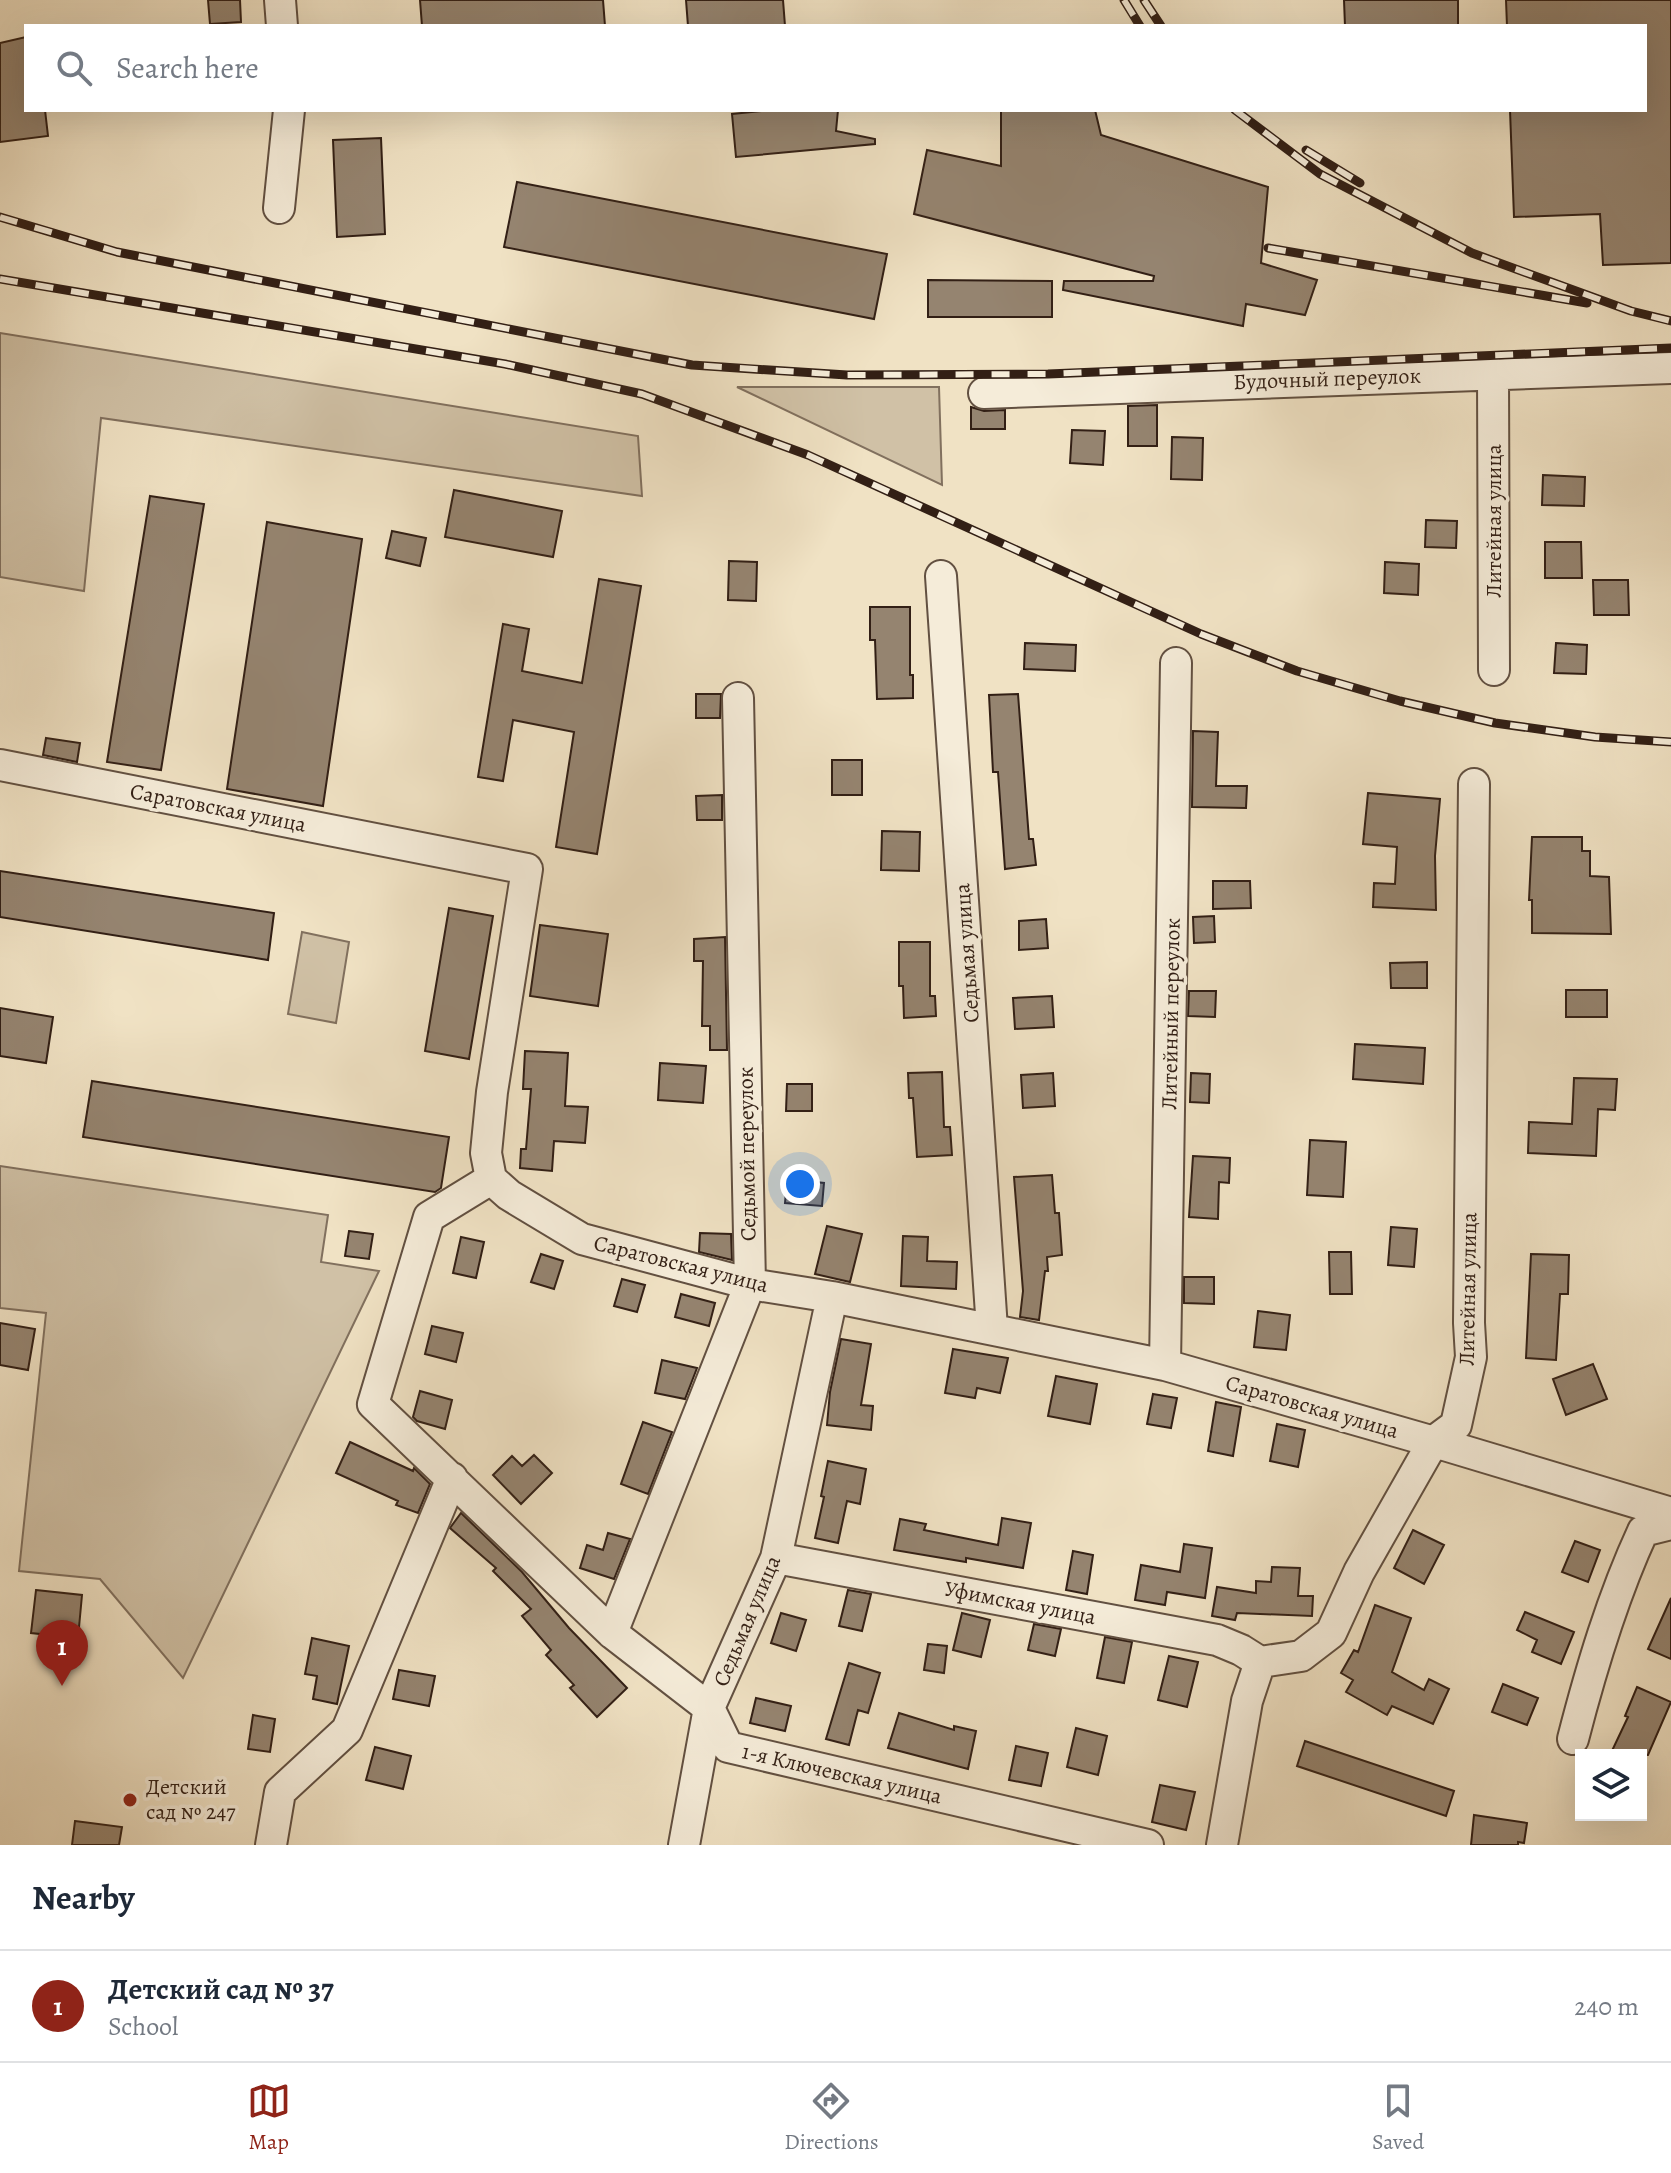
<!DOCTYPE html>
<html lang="en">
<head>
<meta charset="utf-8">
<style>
	body { margin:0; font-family:Alegreya,serif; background:#f6f6f7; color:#1f2937 }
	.controls { position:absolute; right:24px; bottom:24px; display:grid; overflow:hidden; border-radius:0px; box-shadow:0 8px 32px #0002 }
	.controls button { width:72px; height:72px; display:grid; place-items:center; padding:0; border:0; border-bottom:2px solid #e0e1e3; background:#fff; color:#1f2937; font:40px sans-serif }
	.you { position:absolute; left:800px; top:1184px; width:28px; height:28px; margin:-20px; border:6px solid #fff; border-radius:50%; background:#1a73e8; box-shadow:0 0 0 12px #1a73e833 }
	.badge { display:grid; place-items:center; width:52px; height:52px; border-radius:50%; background:#8f2418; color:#fff; font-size:26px; font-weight:700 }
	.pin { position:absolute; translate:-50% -66px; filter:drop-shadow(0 2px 4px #0008) }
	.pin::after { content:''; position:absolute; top:42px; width:28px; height:24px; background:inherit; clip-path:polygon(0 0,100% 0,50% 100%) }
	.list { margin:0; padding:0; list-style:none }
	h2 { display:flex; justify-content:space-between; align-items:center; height:104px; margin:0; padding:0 32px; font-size:34px }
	h2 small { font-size:26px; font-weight:400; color:#747a83 }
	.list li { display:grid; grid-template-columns:52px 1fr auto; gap:24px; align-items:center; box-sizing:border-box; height:112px; padding:0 32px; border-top:2px solid #e0e1e3 }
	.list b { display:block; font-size:30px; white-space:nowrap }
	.list p { margin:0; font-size:26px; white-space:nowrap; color:#747a83 }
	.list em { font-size:26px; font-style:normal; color:#747a83 }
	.icon { flex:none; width:44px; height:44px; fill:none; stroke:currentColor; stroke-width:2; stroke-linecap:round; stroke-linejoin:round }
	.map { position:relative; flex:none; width:1671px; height:1845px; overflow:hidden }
	.search { position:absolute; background:#fff; box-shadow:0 8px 32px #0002; left:24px; right:24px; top:24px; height:88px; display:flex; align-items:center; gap:20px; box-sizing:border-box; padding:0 28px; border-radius:0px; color:#747a83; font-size:30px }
	.sheet { height:216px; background:#fff }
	nav { display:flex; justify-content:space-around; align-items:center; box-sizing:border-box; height:112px; border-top:2px solid #e0e1e3; background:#fff; font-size:22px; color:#747a83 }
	nav a { display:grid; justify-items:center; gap:4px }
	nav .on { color:#8f2418 }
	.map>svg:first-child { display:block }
	.green { fill:#d0c1a6; stroke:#81705e; stroke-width:2 }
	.building { fill:#958470; stroke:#321f15; stroke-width:2 }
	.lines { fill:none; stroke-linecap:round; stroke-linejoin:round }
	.minor-casing { stroke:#625041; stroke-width:34 }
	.minor { stroke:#f5ecd9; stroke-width:30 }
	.rail-casing { stroke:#321f15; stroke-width:9 }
	.rail { stroke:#f5ecd9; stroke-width:6; stroke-dasharray:18; stroke-linecap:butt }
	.poi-dot { fill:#8f2418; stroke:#f5ecd9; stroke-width:3 }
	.labels { text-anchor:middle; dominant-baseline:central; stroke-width:7; stroke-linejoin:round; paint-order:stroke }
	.street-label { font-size:22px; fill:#321f15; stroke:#f5ecd9 }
	.poi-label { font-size:22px; fill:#321f15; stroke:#f5ecd9; text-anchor:start }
</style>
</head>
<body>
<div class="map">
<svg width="1671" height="1845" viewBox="0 0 1671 1845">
	<rect width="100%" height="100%" fill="#f0e2c4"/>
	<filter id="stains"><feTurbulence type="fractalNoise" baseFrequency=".0025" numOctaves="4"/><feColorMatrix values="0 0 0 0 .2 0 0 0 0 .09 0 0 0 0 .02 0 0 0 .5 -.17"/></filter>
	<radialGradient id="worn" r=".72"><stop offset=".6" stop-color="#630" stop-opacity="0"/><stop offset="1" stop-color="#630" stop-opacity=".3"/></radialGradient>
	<!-- green -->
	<path class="green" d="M0,333L638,436L642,496L101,418L84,591L0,577Z
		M737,387H939L942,485Z
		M302,932L349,942L336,1023L288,1014Z
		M0,1166L328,1215L321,1262L379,1271L183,1678L100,1579L19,1571L46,1313L0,1308Z"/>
	<!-- building -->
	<path class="building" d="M208,0H240L241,22L210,24Z
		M420,0H603L605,26H422Z
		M686,0H783L785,26H688Z
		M1344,0H1458V26H1345Z
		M1506,0H1671V263L1603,265L1600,214L1514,217L1510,110H1645V26H1507Z
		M26,37V110H45L48,136L0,142V43Z
		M772,110H838L836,131L875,139V144L736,157L732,114Z
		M1001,110H1095L1101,135L1268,187L1261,263L1317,280L1305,315L1246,304L1243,326L1063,290L1064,281H1153L1154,276L914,214L927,150L1001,166Z
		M381,138L385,234L337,237L333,140Z
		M517,182L887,254L874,319L504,247Z
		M928,280L1052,281V317H928Z
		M1157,405V446H1128V406Z
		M971,407L984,411L1005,410V429H971Z
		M1072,430L1105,431L1103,465L1070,463Z
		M1172,437L1203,438L1202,480L1171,479Z
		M1543,475L1585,477L1584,506L1542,505Z
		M454,490L562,511L553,557L445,537Z
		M150,496L204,504L161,770L107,762Z
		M1426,520L1457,521L1456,548L1425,547Z
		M267,522L362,539L323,806L227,789Z
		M392,531L426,538L420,566L386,558Z
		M1545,542H1581L1582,578H1545Z
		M729,561L757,562L756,601L728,600Z
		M1385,562L1419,564L1418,595L1384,593Z
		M599,579L641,586L597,854L556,847L574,732L513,720L503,781L478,777L503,624L529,629L522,671L582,683Z
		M1593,580H1628L1629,615H1594Z
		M870,607H910V675H913V698L877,699L875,640H870Z
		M1025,643L1076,645L1075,671L1024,669Z
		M1556,643L1587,645L1586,674L1554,673Z
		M696,694H721L720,718H696Z
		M1018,694L1029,839H1033L1036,865L1005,869L998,772H993L989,695Z
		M1193,731L1218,732L1216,786H1247L1246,808L1192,807Z
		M46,738L80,743L77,762L43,755Z
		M832,760H862V795H832Z
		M1368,793L1440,799L1435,856L1436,910L1373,907L1374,883L1395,884L1397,847L1363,844Z
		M722,795V820H697L696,796Z
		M882,831L920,832L919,871L881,870Z
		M1532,837H1582V851H1590V876L1609,877L1611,934L1532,933V900H1529Z
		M0,871L274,913L268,960L0,917Z
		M1213,881H1250L1251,908L1213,909Z
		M449,908L493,916L469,1059L425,1051Z
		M1214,916L1215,942L1194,943L1193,917Z
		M1046,919L1048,948L1019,950V921Z
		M540,925L608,934L598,1006L530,996Z
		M725,937L727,1050H710V1026H702L703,961H694V939Z
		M899,942H930V996H935L936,1016L904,1018L903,986H899Z
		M1427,962V988H1391L1390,963Z
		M1566,990H1607V1017H1566Z
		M1189,991H1216L1215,1017L1188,1016Z
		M1052,996L1054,1027L1015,1029L1013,998Z
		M0,1008L53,1017L46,1063L0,1056Z
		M1355,1044L1425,1048L1423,1084L1353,1079Z
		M525,1051L568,1053L565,1106L588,1107L585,1143L554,1141L552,1171L520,1168L521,1149H526L531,1089H523Z
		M660,1063L706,1066L703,1103L658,1100Z
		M942,1072L944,1127H950L952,1155L917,1157L913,1098H909L908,1073Z
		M1053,1073L1055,1106L1023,1108L1021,1075Z
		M1191,1073L1210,1074L1209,1103L1190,1102Z
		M1574,1078L1617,1079L1615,1110L1598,1109L1596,1156L1528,1153L1529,1122L1572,1124Z
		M92,1081L449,1137L441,1188L435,1192L83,1137Z
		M787,1084H812V1111H786Z
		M1310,1140L1346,1142L1343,1197L1307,1195Z
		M1193,1156L1230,1158L1229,1183L1219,1182L1218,1219L1189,1217Z
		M1052,1175L1055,1213H1059L1062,1255L1047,1257L1048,1271H1045L1039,1320L1020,1317L1023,1291L1014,1177Z
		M787,1179L824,1183L822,1206L785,1203Z
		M827,1226L862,1234L850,1282L815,1274Z
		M1391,1227L1417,1229L1414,1267L1388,1265Z
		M349,1231L373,1234L369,1259L345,1256Z
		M700,1233L731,1234L732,1260L699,1252Z
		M903,1236L928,1237L927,1261L957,1262L956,1289L901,1286Z
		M461,1237L484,1242L476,1278L453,1273Z
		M1329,1252H1351L1352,1294H1330Z
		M541,1254L563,1261L554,1289L531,1282Z
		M1531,1254L1569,1255L1568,1294H1560L1556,1360L1526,1358Z
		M1184,1277H1214V1304L1184,1303Z
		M622,1279L645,1285L637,1312L614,1306Z
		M681,1294L715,1303L709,1326L675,1317Z
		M1258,1311L1290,1315L1286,1350L1254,1347Z
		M0,1323L35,1329L28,1370L0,1365Z
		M432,1326L463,1333L456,1362L425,1354Z
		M841,1339L871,1344L861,1405L873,1406L871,1430L827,1425L830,1392Z
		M953,1349L1008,1358L1000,1393L977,1388L975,1398L945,1393Z
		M662,1360L697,1368L685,1399L655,1393Z
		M1593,1364L1607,1399L1566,1415L1553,1379Z
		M1056,1376L1097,1384L1090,1424L1048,1416Z
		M420,1391L452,1400L445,1429L417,1421L413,1417Z
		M1153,1394L1177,1398L1171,1428L1147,1424Z
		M1216,1402L1241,1407L1233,1456L1208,1451Z
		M643,1422L672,1432L648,1494L621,1484Z
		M1277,1424L1305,1430L1298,1467L1270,1461Z
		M350,1442L413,1471L414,1468L430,1484L418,1513L396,1505L398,1501L336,1473Z
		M534,1455L552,1473L521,1504L493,1475L512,1456L522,1466Z
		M828,1461L866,1469L860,1504L847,1501L838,1543L815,1538L824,1497L821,1496Z
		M461,1513L522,1572L569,1628L627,1688L597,1717L570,1688L574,1685L546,1655L551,1650L522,1616L531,1609L493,1571L496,1568L450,1528Z
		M1002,1518L1031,1523L1023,1568L966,1558V1562L894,1550L900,1519L926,1524L924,1530L998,1545Z
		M1413,1530L1444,1545L1424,1584L1394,1568Z
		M608,1533L630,1539L614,1579L580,1568L587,1545L603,1550Z
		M1575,1541L1600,1550L1588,1582L1562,1572Z
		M1184,1544L1212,1548L1205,1598L1167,1592L1165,1605L1135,1600L1141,1565L1180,1572Z
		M1073,1551L1093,1555L1087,1594L1066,1590Z
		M1272,1567L1300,1568L1298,1596H1313L1312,1616L1237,1613L1235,1620L1212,1616L1217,1587L1256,1593V1581L1271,1582Z
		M36,1590L82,1595L78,1638L31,1633Z
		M848,1590L871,1594L862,1631L839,1626Z
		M1671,1598V1659L1648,1649Z
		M1375,1605L1411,1618L1392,1672L1424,1690L1429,1679L1449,1689L1433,1724L1392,1706L1387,1715L1346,1692L1353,1680L1341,1673L1354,1650L1358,1652Z
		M1525,1612L1574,1632L1561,1664L1532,1652L1537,1640L1517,1630Z
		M781,1613L806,1620L796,1651L771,1643Z
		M962,1613L990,1620L981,1657L953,1650Z
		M1034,1624L1061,1629L1055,1656L1028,1650Z
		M1105,1637L1132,1642L1124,1683L1097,1678Z
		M312,1638L349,1646L337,1704L313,1699L317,1676L305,1674Z
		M928,1644L947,1646L944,1673L924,1670Z
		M1169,1656L1198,1662L1187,1707L1158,1700Z
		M849,1663L880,1673L868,1713L858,1710L849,1745L826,1739Z
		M399,1670L435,1676L429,1706L393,1699Z
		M1503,1684L1538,1698L1527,1725L1492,1712Z
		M1637,1687L1671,1702L1648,1755H1610L1628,1717L1625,1716Z
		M756,1698L791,1706L785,1731L750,1723Z
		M899,1713L954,1730V1726L976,1731L968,1769L888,1748Z
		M253,1715L275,1719L270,1752L248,1749Z
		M1076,1728L1107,1736L1098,1775L1067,1767Z
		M1305,1741L1454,1791L1446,1816L1297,1766Z
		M1016,1746L1048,1753L1041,1786L1009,1780Z
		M375,1747L411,1756L403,1789L366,1780Z
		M1160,1785L1195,1792L1186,1830L1152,1822Z
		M1474,1815L1527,1823L1524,1843L1518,1842V1845H1471Z
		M75,1821L122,1827L119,1845H72Z"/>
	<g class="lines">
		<!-- minor casing -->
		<g class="minor-casing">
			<path id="minor" d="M280,0L282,26
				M279,208L289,110
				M1493,373L1494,670
				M984,393L1671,368
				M941,576L992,1329
				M0,765L527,869L492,1092L486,1153L491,1179L509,1195L582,1239L750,1284L832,1297L1165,1365L1441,1444L1671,1513
				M491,1179L429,1217L373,1404L612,1633L709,1708L728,1747L1148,1845
				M1165,1365L1176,663
				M776,1558L1217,1640L1241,1650L1260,1662
				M612,1633L750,1284L738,698
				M1573,1739C1591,1669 1612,1598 1643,1531L1671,1524
				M271,1845L280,1792L347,1730L452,1478
				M684,1845L709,1708L776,1558L832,1297
				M1222,1845L1247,1701L1260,1662L1301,1656L1331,1633L1359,1572L1433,1442L1456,1425L1471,1357L1469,1323L1474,784"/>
		</g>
		<!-- minor -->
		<use href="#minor" class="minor"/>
		<!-- rail casing -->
		<g class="rail-casing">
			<path id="rail" d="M1124,0L1140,26
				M1144,0L1161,26
				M1235,110L1320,174L1472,253L1631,311L1671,321
				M1306,150L1360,183
				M0,217L117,252L692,365L847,375L1048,374L1671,348
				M1268,248L1587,303
				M0,279L505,364L642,394L808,455L1201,634L1297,671L1400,701L1495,723L1595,737L1671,742"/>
		</g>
		<!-- rail -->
		<use href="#rail" class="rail"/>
	</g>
	<!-- markers -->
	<circle class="poi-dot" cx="130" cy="1800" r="8"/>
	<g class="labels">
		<!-- street labels -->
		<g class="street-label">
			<text transform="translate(1327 379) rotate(-2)">Будочный переулок</text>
			<text transform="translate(1494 521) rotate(-90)">Литейная улица</text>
			<text transform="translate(218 808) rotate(11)">Саратовская улица</text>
			<text transform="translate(967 953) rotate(-94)">Седьмая улица</text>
			<text transform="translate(1171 1014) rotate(-89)">Литейный переулок</text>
			<text transform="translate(747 1154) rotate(-91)">Седьмой переулок</text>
			<text transform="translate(681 1264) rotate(14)">Саратовская улица</text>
			<text transform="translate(1468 1289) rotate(-89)">Литейная улица</text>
			<text transform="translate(1312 1407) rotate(16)">Саратовская улица</text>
			<text transform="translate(1020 1603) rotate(11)">Уфимская улица</text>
			<text transform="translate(747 1621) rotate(-67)">Седьмая улица</text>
			<text transform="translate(842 1774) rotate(13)">1-я Ключевская улица</text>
		</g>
		<!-- poi labels -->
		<g class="poi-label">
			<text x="146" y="1787">Детский<tspan x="146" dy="25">сад № 247</tspan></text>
		</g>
	</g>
	<rect width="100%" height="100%" filter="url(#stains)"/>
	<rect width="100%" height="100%" fill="url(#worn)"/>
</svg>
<div class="controls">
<button><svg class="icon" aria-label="layers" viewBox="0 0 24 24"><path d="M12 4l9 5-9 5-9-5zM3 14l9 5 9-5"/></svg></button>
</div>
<div class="you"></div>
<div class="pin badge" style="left:62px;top:1686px">1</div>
<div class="search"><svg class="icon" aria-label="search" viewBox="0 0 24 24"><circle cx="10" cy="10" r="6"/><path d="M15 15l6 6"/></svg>Search here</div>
</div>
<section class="sheet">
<h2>Nearby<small></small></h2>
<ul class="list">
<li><span class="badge">1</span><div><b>Детский сад № 37</b><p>School</p></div><em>240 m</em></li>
</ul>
</section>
<nav>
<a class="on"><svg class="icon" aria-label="map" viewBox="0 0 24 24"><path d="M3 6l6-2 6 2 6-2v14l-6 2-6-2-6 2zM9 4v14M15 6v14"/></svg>Map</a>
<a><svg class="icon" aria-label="directions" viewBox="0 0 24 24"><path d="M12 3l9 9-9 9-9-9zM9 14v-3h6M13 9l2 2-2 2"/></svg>Directions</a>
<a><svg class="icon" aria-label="saved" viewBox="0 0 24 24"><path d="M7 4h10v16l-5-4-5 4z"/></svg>Saved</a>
</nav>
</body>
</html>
